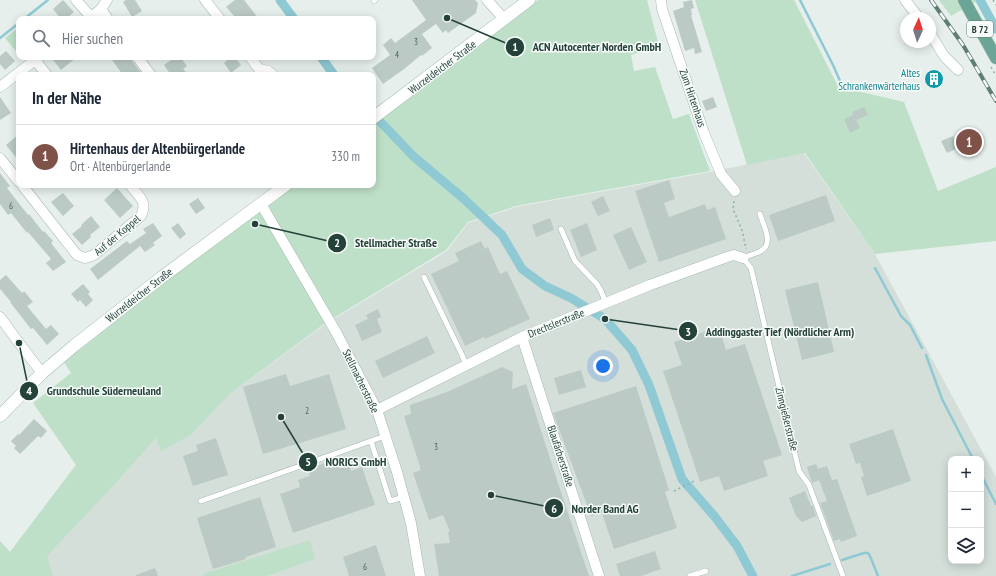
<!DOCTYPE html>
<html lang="de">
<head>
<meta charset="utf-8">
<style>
	body { margin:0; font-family:"PT Sans Narrow",sans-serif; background:#f2f2f3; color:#1f2937 }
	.controls { position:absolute; right:12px; bottom:12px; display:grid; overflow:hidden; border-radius:8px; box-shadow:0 2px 10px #0003 }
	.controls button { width:36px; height:36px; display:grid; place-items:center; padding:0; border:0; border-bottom:1px solid #e0e1e3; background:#fff; color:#1f2937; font:20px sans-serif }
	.compass { position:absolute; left:900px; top:12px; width:36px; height:36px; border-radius:50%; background:#fff; box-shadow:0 2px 10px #0003; rotate:4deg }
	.you { position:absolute; left:603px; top:366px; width:14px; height:14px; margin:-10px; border:3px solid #fff; border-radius:50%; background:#1a73e8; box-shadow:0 0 0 6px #1a73e833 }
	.badge { display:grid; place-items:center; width:26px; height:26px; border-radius:50%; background:#7f5249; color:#fff; font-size:13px; font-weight:700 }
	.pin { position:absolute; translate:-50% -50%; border:2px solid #fff; box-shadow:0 1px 4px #0006 }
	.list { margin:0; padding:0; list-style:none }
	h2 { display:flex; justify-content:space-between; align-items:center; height:52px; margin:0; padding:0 16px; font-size:17px }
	h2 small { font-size:13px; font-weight:400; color:#747a83 }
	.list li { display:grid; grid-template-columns:26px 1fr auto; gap:12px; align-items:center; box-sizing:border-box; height:64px; padding:0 16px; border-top:1px solid #e0e1e3 }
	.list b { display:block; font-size:15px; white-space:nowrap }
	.list p { margin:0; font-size:13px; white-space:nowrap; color:#747a83 }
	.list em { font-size:13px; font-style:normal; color:#747a83 }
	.icon { flex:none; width:22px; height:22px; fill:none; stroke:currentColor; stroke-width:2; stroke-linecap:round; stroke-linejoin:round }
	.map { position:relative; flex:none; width:996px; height:576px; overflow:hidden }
	.search { position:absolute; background:#fff; box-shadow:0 2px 10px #0003; left:16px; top:16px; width:360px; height:44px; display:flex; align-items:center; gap:10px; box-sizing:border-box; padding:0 14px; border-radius:8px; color:#747a83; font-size:15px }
	.panel { position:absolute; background:#fff; box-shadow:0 2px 10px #0003; left:16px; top:72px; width:360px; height:116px; border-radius:8px }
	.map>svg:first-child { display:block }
	.built { fill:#d4dfda; fill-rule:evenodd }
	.green { fill:#bfe0c8 }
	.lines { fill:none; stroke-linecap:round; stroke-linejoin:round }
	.stream { stroke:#8ec9d4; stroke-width:2.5 }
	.canal { stroke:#8ec9d4; stroke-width:9 }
	.building { fill:#bbcac4 }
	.service-casing { stroke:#a8b8b2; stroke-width:6 }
	.minor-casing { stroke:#a8b8b2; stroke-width:11 }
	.secondary-casing { stroke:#a4bbb3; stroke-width:13 }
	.primary-casing { stroke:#c2cac8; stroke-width:13 }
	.path { stroke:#86b3a5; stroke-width:1.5; stroke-dasharray:2 3; stroke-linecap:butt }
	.service { stroke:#fff; stroke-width:5 }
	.minor { stroke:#fff; stroke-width:10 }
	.secondary { stroke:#fff; stroke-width:12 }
	.primary { stroke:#6aa596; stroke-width:12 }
	.rail-casing { stroke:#5f7d75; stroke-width:4 }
	.rail { stroke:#f7fbf9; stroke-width:2.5; stroke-dasharray:8; stroke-linecap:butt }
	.labels { text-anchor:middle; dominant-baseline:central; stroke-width:3; stroke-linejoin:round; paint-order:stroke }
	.number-label { font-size:9px; fill:#4a645c }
	.shield { fill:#f7fbf9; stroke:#637a73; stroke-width:1 }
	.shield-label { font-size:10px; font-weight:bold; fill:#24423a }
	.street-label { font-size:11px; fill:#24423a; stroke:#f7fbf9 }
	.culture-label { font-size:11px; fill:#0d838f; stroke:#f7fbf9; text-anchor:end }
	.leader { fill:none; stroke:#24423a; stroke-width:1.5 }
	.callout-dot { fill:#24423a; stroke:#f7fbf9; stroke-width:1.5 }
	.mark-label { font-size:12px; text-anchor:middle; font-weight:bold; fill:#fff }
	.callout-label { font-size:12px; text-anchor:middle; font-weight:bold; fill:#24423a; stroke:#f7fbf9; stroke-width:3; stroke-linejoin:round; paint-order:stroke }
</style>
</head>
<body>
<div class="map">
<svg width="996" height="576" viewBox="0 0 996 576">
	<rect width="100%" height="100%" fill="#e6efeb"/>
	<!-- built -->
	<path class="built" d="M804,153L875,254L996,477V576H0V541L10,552L76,465L116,483L156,437L161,452L191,435L231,393L324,325L447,251L468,223L516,207L710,172ZM951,459H981V561H951Z"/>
	<!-- green -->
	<path class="green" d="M538,0H647L659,46L631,55L634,71L655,67L673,119L689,114L710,171L516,206L468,222L446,250L324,324L231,393L191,435L161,452L156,438L116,483L47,556L53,576H0V541L10,552L76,465L33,403L71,373L64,362L128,309L294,185H373V123Z
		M695,0H794L841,92L849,89L904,102L938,191L996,167V241L875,254L805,153L747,165Z
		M939,0H979L951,16Z
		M19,27V55L5,38Z
		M310,540L315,559L267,576H202L206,573Z"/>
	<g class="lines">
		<!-- stream -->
		<path class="stream" d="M800,0L833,65L840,81L843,89
			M24,19L48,0
			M0,38L19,23
			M875,268L901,316L910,325L922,348
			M926,355L942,399L973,459
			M981,475L996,504
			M842,560L864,553H868L870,556L878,576
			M792,576L830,564"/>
		<!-- canal -->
		<path class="canal" d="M280,0L294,19
			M980,0L996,29
			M321,57L334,75
			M373,114L413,156L464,199L502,235L522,269L545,286L571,298L605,319L632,350L649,385L682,479L715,517L737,546L753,576"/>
	</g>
	<!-- building -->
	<path class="building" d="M63,0L74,12L66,19H61L53,9Z
		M126,0H135L142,11L132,17L123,2Z
		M235,0H244L259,19H237L226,7Z
		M412,0H475L478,3L476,13L448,33L446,30L443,33L436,24L422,34L432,48L422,56L421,55L404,69L383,84L372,68L390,55L383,45L391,38L395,43L426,20Z
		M692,0L694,8L691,9L692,15H691L702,52L695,54L694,48L685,51L673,11L684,7L683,2Z
		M6,51L15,61L5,70L0,64V56Z
		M57,57H77L61,70L53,60Z
		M110,57H130L132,61L143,75H123Z
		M175,57H180L187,66L183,69L186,72L182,75H171L164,65Z
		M231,57H235L241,65L231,73L224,63Z
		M936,69L943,84L932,89L925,75Z
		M0,97L11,113L0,120Z
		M713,97L717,107L706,111L702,101Z
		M864,107L868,115L856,120L860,128L850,133L844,119L853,115L852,112Z
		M975,132L981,144L962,153L960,147L947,153L941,141L953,136L955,141Z
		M19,134V161L6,145Z
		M0,173L10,186L7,188L28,215L29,214L43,232L44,231L53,241L51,243L66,262L53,271L46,263L51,259L28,232L27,233L11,213L8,215L0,204Z
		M669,180L675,199L664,203L669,217L705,204L707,210L715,207L726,239L659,262L635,191Z
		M117,188L133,206L120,218L104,200Z
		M63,193L74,206L63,216L51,202Z
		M826,195L835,221L778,241L769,215Z
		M603,196L610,211L598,216L591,202Z
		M198,198L205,208L196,214L189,204Z
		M91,216L100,227L90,235L91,237L82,245L72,234L82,226L81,225Z
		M550,218L554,230L536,237L532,225Z
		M153,223L162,236L153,243L155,245L145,252L140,246L98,280L90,269L127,241L130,244L146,233L143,229Z
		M178,223L186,234L180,239L171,228Z
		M587,223L597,250L581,257L570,230Z
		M631,227L647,262L629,270L613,235Z
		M481,241L485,249L488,247L500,274L507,271L530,319L485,339L484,337L465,346L431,274L459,261L455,253Z
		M6,275L22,293L24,291L33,302L27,306L46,329L51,325L59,334L47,345L33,328L31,329L10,302H11L0,289V280Z
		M818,282L834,352L802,360L785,290Z
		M83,284L90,292L88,294L93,300L86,307L80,300L78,302L71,294Z
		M378,309L381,317L377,319L382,332L362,341L355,325L368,319L366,315Z
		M719,327L726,350L745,344L782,455L763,461L768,476L724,491L719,476L700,482L663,371L682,365L674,342Z
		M427,336L435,353L383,378L375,361Z
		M502,367L513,372L512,389L526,384L555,474L589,576H439L434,544L450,543L448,532L450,531L443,515L429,520L413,473L421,470L404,416L411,414L410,405L447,392Z
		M581,370L586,387L559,395L554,378Z
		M286,374L290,386L329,374L346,429L263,454L243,387Z
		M636,386L669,490L665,492L677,528L614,549L602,513L591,516L553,413Z
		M34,419L47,431L41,438L38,436L20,454L14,448L16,446L11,441L18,434L19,435Z
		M893,429L911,481L867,496L861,477L864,476L860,463L856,464L849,444Z
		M216,438L228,475L193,486L183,456L198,451L196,445Z
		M346,456L351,471L362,467L375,505L293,533L280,494L300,487L298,480L310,476L308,469Z
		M816,464L818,469L827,466L832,480L837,479L857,536L841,542L840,539L834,541L820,503L827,501L819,480L812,483L807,467Z
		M805,491L811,506H813L816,516L802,522L796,516L789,498Z
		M260,497L276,547L246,557V559L213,569L197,518Z
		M376,545L386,576H349L343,557Z
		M655,551L661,569L641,576H620L616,564Z
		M155,568L158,576H136V575Z"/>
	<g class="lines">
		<!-- service casing -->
		<g class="service-casing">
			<path id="service" d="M374,1L375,0
				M760,214C764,227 775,245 759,252C754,254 748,256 743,258L751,268L799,471L809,485L843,576
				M561,229L575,261L597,284L601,291L606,303
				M424,277L462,355L466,365
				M371,441L390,501L404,497
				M201,501L385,436
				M690,576L706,571"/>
		</g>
		<!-- minor casing -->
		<g class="minor-casing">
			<path id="minor" d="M76,0L91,17
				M205,0L220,19
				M487,0L504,19
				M661,0L662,9L704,133L721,174L735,191
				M905,0L919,18
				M101,9L108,19
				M89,19L101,9L107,0
				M930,33L944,56L958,70
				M137,57L151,75
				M250,57L259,69L261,75
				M35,60L47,75
				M259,69L268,71L273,75
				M0,87L39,57
				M0,158L19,182
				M22,185L77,255L85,258L94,255L141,216C148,201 139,197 130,185
				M261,204L336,332L377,410L397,472L411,523L420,576
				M0,317L19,343L42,373
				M522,337L599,576
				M377,410L522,337L650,285L727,257L734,255L743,258"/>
		</g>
		<!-- secondary casing -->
		<g class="secondary-casing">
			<path id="secondary" d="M373,118L529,0
				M0,416L42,373L75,345L162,277L286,185"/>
		</g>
		<!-- primary casing -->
		<g class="primary-casing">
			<path id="primary" d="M964,0L996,58"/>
		</g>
		<!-- path -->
		<path class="path" d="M993,0L996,5
			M991,67L996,76
			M734,201L733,209L742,230L746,249
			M674,491L696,480"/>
		<!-- service -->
		<use href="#service" class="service"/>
		<!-- minor -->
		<use href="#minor" class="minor"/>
		<!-- secondary -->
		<use href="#secondary" class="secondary"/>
		<!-- primary -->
		<use href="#primary" class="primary"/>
		<!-- rail casing -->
		<g class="rail-casing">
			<path id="rail" d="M931,0L963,45L996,101"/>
		</g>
		<!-- rail -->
		<use href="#rail" class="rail"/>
	</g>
	<!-- icons -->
	<defs>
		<g id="building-disc" transform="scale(1)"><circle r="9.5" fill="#0f9aa8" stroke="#f7fbf9"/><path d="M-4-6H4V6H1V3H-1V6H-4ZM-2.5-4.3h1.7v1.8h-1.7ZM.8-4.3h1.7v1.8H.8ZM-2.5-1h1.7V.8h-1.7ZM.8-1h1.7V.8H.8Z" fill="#fff"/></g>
	</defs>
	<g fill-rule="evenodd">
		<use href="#building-disc" x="934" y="79"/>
	</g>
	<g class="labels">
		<!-- number labels -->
		<g class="number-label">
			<text x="416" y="41">3</text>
			<text x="397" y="54">4</text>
			<text x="11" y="205">6</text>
			<text x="307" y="410">2</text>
			<text x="436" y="446">3</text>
			<text x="365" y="566">6</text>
		</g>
		<!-- shield labels -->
		<rect class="shield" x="967" y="21" width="26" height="16" rx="3"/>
		<g class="shield-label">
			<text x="980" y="29">B 72</text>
		</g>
		<!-- street labels -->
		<g class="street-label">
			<text transform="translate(442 67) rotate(-37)">Wurzeldeicher Straße</text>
			<text transform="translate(693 98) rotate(71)">Zum Hirtenhaus</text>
			<text transform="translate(117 235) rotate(-40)">Auf der Koppel</text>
			<text transform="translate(139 295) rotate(-38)">Wurzeldeicher Straße</text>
			<text transform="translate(556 323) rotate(-22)">Drechslerstraße</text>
			<text transform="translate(361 381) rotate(64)">Stellmacherstraße</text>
			<text transform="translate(787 419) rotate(76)">Zinngießerstraße</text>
			<text transform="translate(561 456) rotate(72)">Blaufärberstraße</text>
		</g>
		<!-- culture labels -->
		<g class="culture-label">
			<text x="920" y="73">Altes<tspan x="920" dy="13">Schrankenwärterhaus</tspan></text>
		</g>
	</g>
	<!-- callouts -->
	<path class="leader" d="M447 18L515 47M255 224L337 243M605 319L688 331M19 343L29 391M281 417L308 462M491 495L554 508"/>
	<g class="callout-dot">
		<circle cx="447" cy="18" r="4"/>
		<circle cx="255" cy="224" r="4"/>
		<circle cx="605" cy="319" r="4"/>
		<circle cx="19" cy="343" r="4"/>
		<circle cx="281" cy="417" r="4"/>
		<circle cx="491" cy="495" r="4"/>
		<circle cx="515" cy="47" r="10"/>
		<circle cx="337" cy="243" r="10"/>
		<circle cx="688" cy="331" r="10"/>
		<circle cx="29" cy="391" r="10"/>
		<circle cx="308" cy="462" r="10"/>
		<circle cx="554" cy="508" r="10"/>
	</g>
	<g class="mark-label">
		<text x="515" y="51">1</text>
		<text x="337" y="247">2</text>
		<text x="688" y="336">3</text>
		<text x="29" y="395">4</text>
		<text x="308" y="466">5</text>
		<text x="554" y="513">6</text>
	</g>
	<g class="callout-label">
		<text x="597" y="51">ACN Autocenter Norden GmbH</text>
		<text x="396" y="247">Stellmacher Straße</text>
		<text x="780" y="336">Addinggaster Tief (Nördlicher Arm)</text>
		<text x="104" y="395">Grundschule Süderneuland</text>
		<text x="356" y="466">NORICS GmbH</text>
		<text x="605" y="513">Norder Band AG</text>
	</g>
</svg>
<div class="controls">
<button>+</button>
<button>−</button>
<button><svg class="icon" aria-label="layers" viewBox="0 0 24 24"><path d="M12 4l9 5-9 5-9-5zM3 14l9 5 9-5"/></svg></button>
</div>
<svg class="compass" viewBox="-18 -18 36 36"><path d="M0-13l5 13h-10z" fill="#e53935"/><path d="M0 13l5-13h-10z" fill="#747a83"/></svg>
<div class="you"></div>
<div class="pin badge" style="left:969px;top:142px">1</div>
<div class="search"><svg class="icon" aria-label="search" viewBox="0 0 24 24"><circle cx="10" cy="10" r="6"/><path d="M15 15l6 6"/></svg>Hier suchen</div>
<section class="panel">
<h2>In der Nähe<small></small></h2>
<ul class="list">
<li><span class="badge">1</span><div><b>Hirtenhaus der Altenbürgerlande</b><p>Ort · Altenbürgerlande</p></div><em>330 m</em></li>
</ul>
</section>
</div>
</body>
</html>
